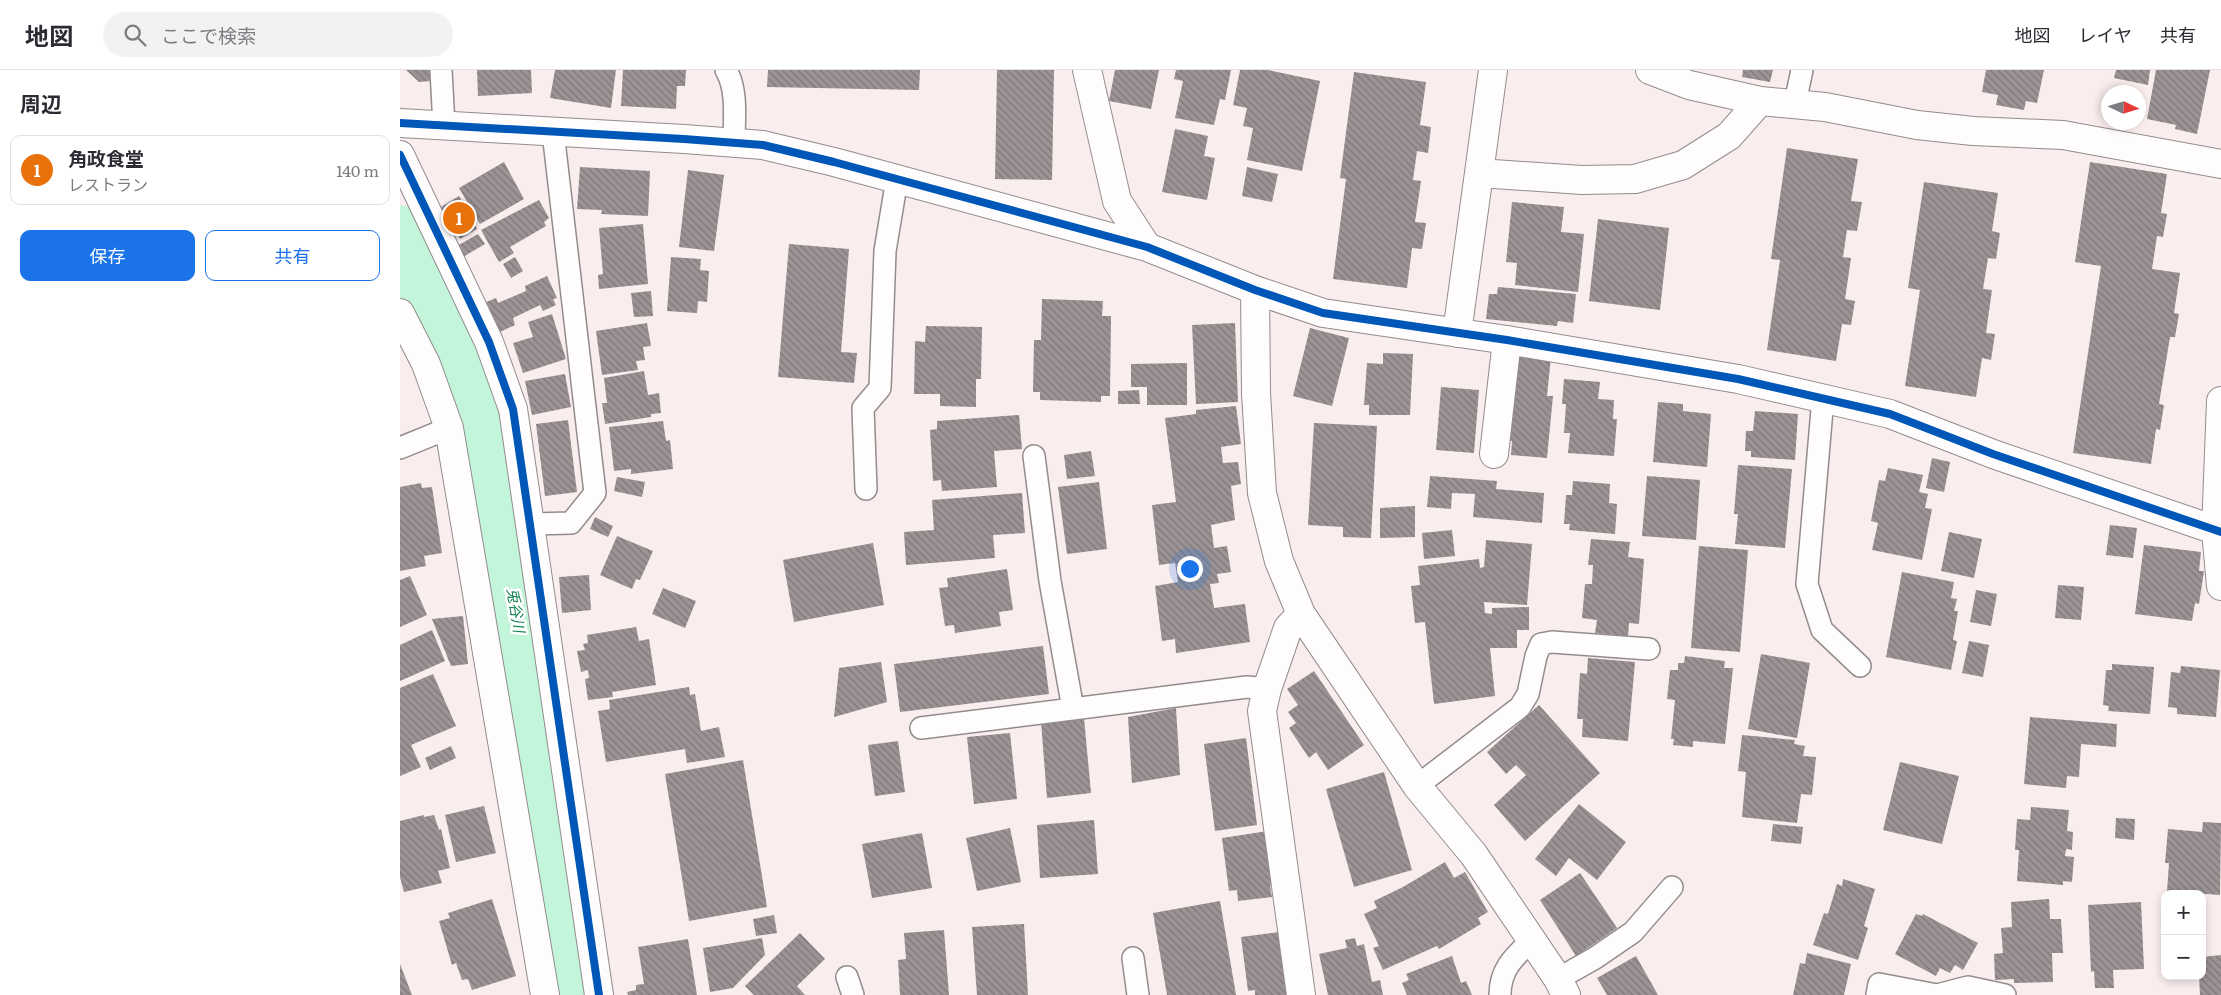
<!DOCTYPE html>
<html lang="ja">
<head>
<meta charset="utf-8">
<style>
	body { margin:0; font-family:Literata,"Noto Sans JP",serif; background:#f2f2f3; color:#2b2b33 }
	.controls { position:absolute; right:15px; bottom:15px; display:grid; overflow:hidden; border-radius:10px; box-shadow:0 2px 8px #0003 }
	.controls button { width:45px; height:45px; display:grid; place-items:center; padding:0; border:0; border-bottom:1px solid #e1e1e2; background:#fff; color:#2b2b33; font:25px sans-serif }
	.compass { position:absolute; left:1701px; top:15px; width:45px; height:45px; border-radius:50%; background:#fff; box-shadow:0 2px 8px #0003; rotate:94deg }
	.you { position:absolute; left:789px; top:498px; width:18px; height:18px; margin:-12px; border:4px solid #fff; border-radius:50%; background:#1a73e8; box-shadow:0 0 0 8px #1a73e833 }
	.badge { display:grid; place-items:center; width:32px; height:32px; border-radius:50%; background:#1a73e8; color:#fff; font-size:16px; font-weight:700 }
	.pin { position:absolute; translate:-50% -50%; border:2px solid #fff; box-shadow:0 1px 5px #0006 }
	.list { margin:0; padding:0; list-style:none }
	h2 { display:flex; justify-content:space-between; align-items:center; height:65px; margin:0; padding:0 20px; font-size:21px }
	h2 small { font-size:16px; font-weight:400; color:#7c7c81 }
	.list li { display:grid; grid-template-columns:32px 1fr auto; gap:15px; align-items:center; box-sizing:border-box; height:70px; margin:0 10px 10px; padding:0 10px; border:1px solid #e1e1e2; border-radius:10px }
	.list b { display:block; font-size:19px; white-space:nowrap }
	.list p { margin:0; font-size:16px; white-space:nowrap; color:#7c7c81 }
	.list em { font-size:16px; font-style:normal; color:#7c7c81 }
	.actions { display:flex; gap:10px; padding:15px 20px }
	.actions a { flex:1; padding:11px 0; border:1px solid #1a73e8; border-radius:10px; text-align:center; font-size:18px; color:#1a73e8 }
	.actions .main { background:#1a73e8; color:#fff }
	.icon { flex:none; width:28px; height:28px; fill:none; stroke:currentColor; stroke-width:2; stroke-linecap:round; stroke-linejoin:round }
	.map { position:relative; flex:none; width:1821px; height:925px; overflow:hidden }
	header { display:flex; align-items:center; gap:30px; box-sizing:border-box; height:70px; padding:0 25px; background:#fff; border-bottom:1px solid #e1e1e2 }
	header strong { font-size:24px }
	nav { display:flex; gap:28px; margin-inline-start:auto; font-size:18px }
	.search { width:350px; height:45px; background:#f2f2f3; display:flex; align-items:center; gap:12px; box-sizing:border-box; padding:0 18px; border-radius:28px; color:#7c7c81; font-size:19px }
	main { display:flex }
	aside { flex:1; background:#fff }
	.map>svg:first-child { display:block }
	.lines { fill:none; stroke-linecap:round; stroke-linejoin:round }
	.river { stroke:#c3f5db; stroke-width:71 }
	.building { fill:url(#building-back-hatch) }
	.service-casing { stroke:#928c8d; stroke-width:24 }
	.minor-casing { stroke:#928c8d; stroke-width:30 }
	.service { stroke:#fefcfc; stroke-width:21 }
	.minor { stroke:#fefcfc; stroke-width:28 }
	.cycleway-casing { stroke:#fff; stroke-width:11 }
	.cycleway { stroke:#0057b8; stroke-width:8 }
	.labels { text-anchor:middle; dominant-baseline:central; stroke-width:5; stroke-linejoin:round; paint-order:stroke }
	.water-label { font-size:15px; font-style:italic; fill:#118354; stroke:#fff }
</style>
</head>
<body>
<header>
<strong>地図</strong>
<div class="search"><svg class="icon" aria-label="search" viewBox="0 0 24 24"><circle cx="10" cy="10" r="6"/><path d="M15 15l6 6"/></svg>ここで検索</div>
<nav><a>地図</a><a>レイヤ</a><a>共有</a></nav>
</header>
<main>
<aside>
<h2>周辺<small></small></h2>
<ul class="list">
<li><span class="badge" style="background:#e8710a">1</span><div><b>角政食堂</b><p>レストラン</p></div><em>140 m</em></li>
</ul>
<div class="actions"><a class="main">保存</a><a>共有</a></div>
</aside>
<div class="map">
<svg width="1821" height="925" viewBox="0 0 1821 925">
	<defs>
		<pattern id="building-back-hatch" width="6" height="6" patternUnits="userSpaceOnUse" patternTransform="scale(1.25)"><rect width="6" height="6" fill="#9c9395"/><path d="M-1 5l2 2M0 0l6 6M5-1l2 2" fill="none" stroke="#7d7678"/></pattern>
	</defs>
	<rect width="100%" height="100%" fill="#faedee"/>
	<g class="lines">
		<!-- river -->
		<path class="river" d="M0,171L51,268L78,343L99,423L175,925"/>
	</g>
	<!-- building -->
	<path class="building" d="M6,0H30L31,11L19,12Z
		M77,0H131L132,23L78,26Z
		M155,0H216L211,38L150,28Z
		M223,0H286L285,16H277L276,39L221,36Z
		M368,0H520L519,20L367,17Z
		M597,0H654L652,110L595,109Z
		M715,0H759L751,39L709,31Z
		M776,0H831L825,30L820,29L814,55L775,48L783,11L774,9Z
		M840,0H868L920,11L902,101L847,90L853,58L843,56L847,38L833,35Z
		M1343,0H1373L1370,12L1342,7Z
		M1586,0H1644L1637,33L1626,31L1624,40L1596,35L1598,25L1582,22Z
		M1716,0H1750L1748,15L1714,8Z
		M1756,0H1810L1797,64L1775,59L1776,55L1747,49Z
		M954,2L1026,12L1020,55L1031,57L1028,83L1017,81L1013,110L1021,111L1015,152L1026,153L1022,179L1012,178L1007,218L933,209L946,109L940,108Z
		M775,59L808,66L804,86L815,88L807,130L762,122Z
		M1387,78L1458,89L1451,131L1462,132L1457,161L1447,160L1443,187L1451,188L1445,229L1455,231L1451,255L1442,254L1436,291L1367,280L1380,190L1371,189Z
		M104,92L124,129L80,154L59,118Z
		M1690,92L1767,104L1761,143L1767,144L1763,167L1757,166L1752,199L1780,203L1774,243L1779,244L1775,267H1770L1759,334L1764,335L1760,360L1756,359L1751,394L1673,383L1701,196L1675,192Z
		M180,97L250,101L248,146L201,144L202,140L177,139Z
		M847,97L878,104L872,132L842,126Z
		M288,100L324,105L314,181L279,177Z
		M1524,112L1598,123L1592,161L1600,163L1596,189L1588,188L1583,219L1592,220L1586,263L1595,264L1591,290L1582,288L1576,327L1505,316L1520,220L1508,218Z
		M59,126L77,159L60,169L41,137Z
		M139,130L149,148L144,152L146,156L110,177L114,183L99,192L81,160Z
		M1112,132L1164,137L1161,162L1184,164L1178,222L1115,215L1117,193L1106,192Z
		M1198,149L1269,158L1260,240L1189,231Z
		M243,154L248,214L199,219L198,205L203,204L199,158Z
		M78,164L85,174L63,187L57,176Z
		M389,174L449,179L441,282L457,283L454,313L378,307Z
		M115,187L123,201L111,208L103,194Z
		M271,187L301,189L300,200L309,201L307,232L298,231L297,243L267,241Z
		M147,206L157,228L153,229L156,235L143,241L140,235L136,237L113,248L115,255L98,263L84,233L96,228L98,233L126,221L125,216Z
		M1098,217L1176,224L1173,253L1158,251L1157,256L1086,249L1089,224H1097Z
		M251,221L253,246L234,247L231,223Z
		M642,229L703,231L702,246H711L710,326H701V332L640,330V322H633L634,270H641Z
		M152,244L166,289L123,303L113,273L133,267L128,252Z
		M247,253L251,276L243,277L245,290L236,291L238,300L202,305L196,261Z
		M835,253L838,332L796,334L792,255Z
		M526,256L582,257L581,309H576V337L540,336V324H514L515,271L525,272Z
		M910,258L949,268L932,336L893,326Z
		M983,283L1013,284L1010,345H969V335H964L967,293L983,294Z
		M1118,284L1151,287L1147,326H1153L1147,388L1111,385L1112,371H1107L1111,329H1114Z
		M787,293V335H747V317H731V294Z
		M244,301L248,325L259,323L261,343L251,344V347L205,354L202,333H207L204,308Z
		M165,304L171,337L132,345L125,311Z
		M1164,309L1200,312L1198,329L1214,330L1213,349H1217L1214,386L1168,383L1170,363H1164L1166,334H1162Z
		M1041,317L1079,320L1074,383L1036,380Z
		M739,320L740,334H718V321Z
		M1258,332L1283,334V341L1311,344L1307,397L1253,392Z
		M836,336L841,374L821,377L823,393L838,392L841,414L831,416L835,450L811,455L814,478L827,476L831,502L817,504L819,513L810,514L814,538L845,534L850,572L776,583L775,569L762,571L755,516L778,512L775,493L759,495L752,435L776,432L765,348L796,344V340Z
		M1355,341L1398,344L1395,390L1351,387V381H1345L1346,361H1353Z
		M619,345L622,379L594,381L597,417L542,421L541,410L533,411L530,360L537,359V351Z
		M168,350L177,422L145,426L136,354Z
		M263,351L266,371L270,370L273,399L231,404V399L214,401L209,357Z
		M914,353L977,356L971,468L943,467V457L908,455Z
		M691,381L695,406L667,409L664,385Z
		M1532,388L1550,392L1544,422L1526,418Z
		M1338,395L1392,399L1385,478L1335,474L1338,444H1334Z
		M1488,398L1523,405L1519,422L1528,424L1525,438L1532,439L1522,490L1472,480L1478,453L1471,451L1479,410L1485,411Z
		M1030,406L1097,411L1096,419L1144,423L1142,453L1073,447L1075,424L1052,423L1051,439L1027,437Z
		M1247,406L1300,410L1296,470L1242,466Z
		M217,407L245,412L242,427L214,421Z
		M1173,411L1210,414L1209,433L1217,434L1215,464L1169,460L1170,454H1164L1166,425H1172Z
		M699,412L707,479L667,484L658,417Z
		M21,413L22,418L32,417L42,483L24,486L26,496L0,501V417Z
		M622,423L625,463L593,465L595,488L506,495L504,462L534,460L532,430Z
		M1015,436V467L980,468V438Z
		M195,447L213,456L208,467L190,459Z
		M1710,455L1737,458L1733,488L1706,485Z
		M1052,460L1055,486L1024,489L1022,463Z
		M1549,462L1582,469L1574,508L1541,501Z
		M217,466L253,481L240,510L236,509L232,519L200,505Z
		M1191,469L1230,472L1228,487L1244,489L1239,554L1229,553L1228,566L1195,563L1197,550L1182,548L1185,514H1192L1193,495H1188Z
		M1086,470L1132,474L1127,535L1084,532L1085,543L1092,544V538L1129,537V560H1117V578H1090L1095,626L1034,634L1025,552L1015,553L1011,516L1020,515L1018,496L1079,489L1080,498L1084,497Z
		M473,473L484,535L394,552L383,490Z
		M1744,475L1801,482L1799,501H1804L1799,534L1795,533L1792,551L1735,544Z
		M1299,476L1348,480L1340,582L1291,578Z
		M607,499L613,540L599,542L601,556L555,563L554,555L545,556L539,518L548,517L547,508Z
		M1502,502L1554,512L1551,528L1557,529L1554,541H1558L1553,570L1557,571L1551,600L1486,587Z
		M189,505L191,540L162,543L159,507Z
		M10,506L27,545L0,557V510Z
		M1658,515L1684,517L1681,550L1655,548Z
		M263,518L296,531L285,558L252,544Z
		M1576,520L1597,524L1591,556L1570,552Z
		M63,546L68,594L51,596L32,549Z
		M236,557L239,571L249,569L256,615L212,622L213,627L188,630L185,609L189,608L188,600L181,602L177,581L185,580L183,574L188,573L187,565Z
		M32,560L45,591L0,611V575Z
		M1569,571L1589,575L1583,607L1562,603Z
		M643,576L649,624L500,642L494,594Z
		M1361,584L1410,593L1397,668L1348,659Z
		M1285,586L1325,591L1324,598H1333L1325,674L1293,671V677L1273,675L1274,669H1271L1275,630L1267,629L1270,600H1278V593H1284Z
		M1188,588L1235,592L1228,671L1182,667L1183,649H1177L1180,603L1187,604Z
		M481,592L487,632L434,647L439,598Z
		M1712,594L1754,597L1750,644L1708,641L1709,636L1703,635L1706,600H1712Z
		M1781,596L1820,600L1816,647L1777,644V638L1768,637L1771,602L1780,603Z
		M914,601L964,675L928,700L916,682L909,688L889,658L896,653L888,642L898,635L887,619Z
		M33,604L56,656L11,675L21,697L0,706V618Z
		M289,617L290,625L295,624L301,661L319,657L325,687L287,693L285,679L206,692L198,641L210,639L209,630Z
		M1139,635L1200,703L1125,771L1094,735L1126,705L1116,695L1106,704L1087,682Z
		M776,638L780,705L732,713L728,647Z
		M1630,647L1717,654L1716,677L1681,674L1679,707L1667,706L1666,718L1624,714Z
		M684,648L691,723L647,728L641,652Z
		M610,663L617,729L574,734L567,667Z
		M1342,665L1395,670L1394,674L1405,676L1403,686L1416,687L1412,725L1401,724L1397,753L1342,747L1346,702L1338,701Z
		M846,668L857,755L815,761L804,674Z
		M498,671L505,722L475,726L468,675Z
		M51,676L56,688L30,700L25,688Z
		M343,690L367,837L289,851L265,704Z
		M1500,692L1559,706L1542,774L1483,760Z
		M984,702L1012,800L954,817L926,719Z
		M1179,734L1226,772L1197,810L1169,788L1156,806L1135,789Z
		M84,736L96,783L56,792L45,745Z
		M1631,737L1669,740L1667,761L1673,762L1672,780L1666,779L1665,786L1674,787L1672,812L1663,811V815L1617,811L1619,780H1615L1617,749L1630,750Z
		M24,745V747L34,745L39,760L41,759L50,798L38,801L42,813L4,822L0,807V751Z
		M1716,748L1735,749L1734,770L1715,768Z
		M694,750L698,804L640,808L637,755Z
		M1803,752L1821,753L1820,825L1767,821L1769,793H1765L1768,759L1802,762Z
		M1373,754L1403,757L1401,774L1371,771Z
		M610,758L621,812L577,821L566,768Z
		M868,761L875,815L870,816L872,827L838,831L837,820L829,821L822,768Z
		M522,763L532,818L472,828L462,774Z
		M1045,792L1054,808L1065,802L1088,842L1078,848L1081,854L1039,879L1037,876L983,900L973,878L979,876L964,844L977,838L974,831L1003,817Z
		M1180,803L1217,858L1176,886L1140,830Z
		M1443,809L1475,819L1464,856L1468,858L1458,890L1413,875L1424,843L1428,844L1437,814L1442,816Z
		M92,829L116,906L72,920L68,909L62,910L56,893L52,895L39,851L50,848L48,843Z
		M1649,829L1650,849H1661L1663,883H1652L1653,912L1614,913V909L1595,910L1594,884L1603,883L1601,858L1612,857L1611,832Z
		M820,831L836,925H767L753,843Z
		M1741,832L1744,899L1713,900L1714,918H1695L1694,901L1691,902L1688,835Z
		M1516,844L1522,846L1523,844L1578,873L1563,900L1555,895L1550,903L1540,898L1536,906L1495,884Z
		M374,845L377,863L356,866L353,849Z
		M624,854L628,925H577L572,857Z
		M544,860L549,925H500L498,890L506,889L504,863Z
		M879,862L891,925H855V920L848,921L841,867Z
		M400,863L425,889L397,916L405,925H354L345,916Z
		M362,868L365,885L333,918L310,922L303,878Z
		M955,868L957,876L964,874L972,912L980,910L983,925H928L919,884L947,878L945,870Z
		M288,869L297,925H228L227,922L236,920V915L244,914L238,877Z
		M1407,883L1451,894L1444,925H1393L1400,893L1405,894Z
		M1821,885V925H1800L1799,906H1802V887Z
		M1052,886L1061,913L1066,911L1072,925H1007L1002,913L1009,910L1006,904Z
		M1236,886L1258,925H1207L1197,908Z
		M0,894L12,925H0Z"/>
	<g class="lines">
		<!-- service casing -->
		<g class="service-casing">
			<path id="service" d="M41,0L44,56
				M326,0C338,20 334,50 334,72
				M1395,33L1402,0
				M1423,328L1407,514L1422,560L1460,596
				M0,378L49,358
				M634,386L650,511L673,639
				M466,419L463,338L480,318L485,181L497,109
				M131,454L171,453L195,423L153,62
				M521,658L847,617L867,619
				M1017,716L1120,637L1128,624L1136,586L1141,574L1152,572L1249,579
				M733,888L738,925
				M447,907L453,925
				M1158,909L1195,888L1233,862L1272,817
				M1100,925C1100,899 1114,887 1132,870
				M1477,925L1479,914L1537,925L1568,917L1605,925"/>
		</g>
		<!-- minor casing -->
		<g class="minor-casing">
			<path id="minor" d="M687,0L717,131L747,177
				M1250,0L1289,15L1360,31L1425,37L1517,55L1573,61L1663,65L1821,94
				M0,53L284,69L363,75L434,92L747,177L855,220L923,243L1107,270L1338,309L1490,344L1593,384L1821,462
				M0,85L89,272L113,339L199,925
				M1079,103L1093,0
				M855,220L856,323L862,423L879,491L901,544L1017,716L1074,785L1158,909L1166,925
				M0,243L26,294L49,358L145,925
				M1057,263L1079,103L1182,110L1235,109L1283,95L1329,66L1360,31
				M1821,331L1816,461L1821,516
				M1094,384L1107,270
				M901,544L888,558L867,619L862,641L901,925"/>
		</g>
		<!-- service -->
		<use href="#service" class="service"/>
		<!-- minor -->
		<use href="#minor" class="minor"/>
		<!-- cycleway casing -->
		<g class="cycleway-casing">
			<path id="cycleway" d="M0,53L284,69L363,75L434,92L747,177L855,220L923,243L1107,270L1338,309L1490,344L1593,384L1821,462
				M0,85L89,272L113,339L199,925"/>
		</g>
		<!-- cycleway -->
		<use href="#cycleway" class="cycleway"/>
	</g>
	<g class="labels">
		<!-- water labels -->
		<g class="water-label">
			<text transform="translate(117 540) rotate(81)">兎谷川</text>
		</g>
	</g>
</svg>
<div class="controls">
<button>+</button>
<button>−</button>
</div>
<svg class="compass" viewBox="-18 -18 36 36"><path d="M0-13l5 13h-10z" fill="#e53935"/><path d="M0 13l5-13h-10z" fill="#7c7c81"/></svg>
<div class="you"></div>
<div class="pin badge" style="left:59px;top:148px;background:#e8710a">1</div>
</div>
</main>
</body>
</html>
